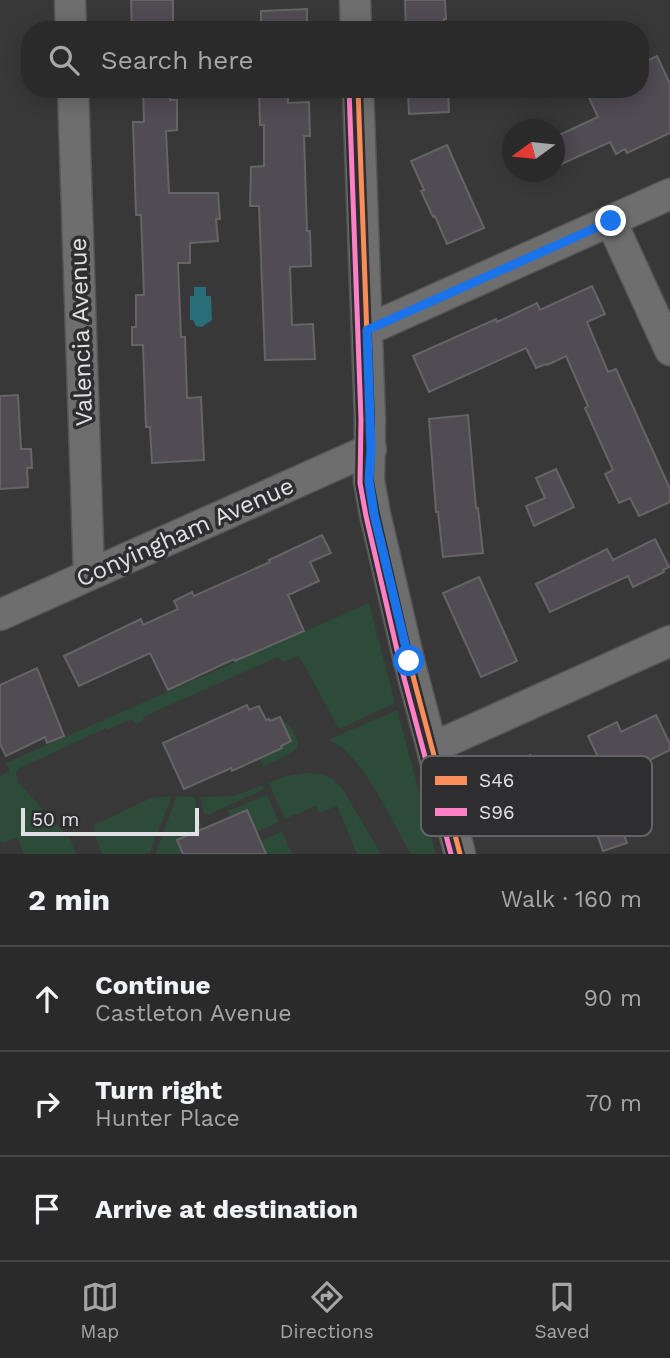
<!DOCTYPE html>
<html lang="en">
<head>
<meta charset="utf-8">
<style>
	body { margin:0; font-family:"Work Sans",sans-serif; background:#323232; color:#f1f3f6 }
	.compass { position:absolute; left:502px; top:119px; width:63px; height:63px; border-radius:50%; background:#2a2a2a; box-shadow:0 4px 18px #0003; rotate:255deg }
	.scale { position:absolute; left:21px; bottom:18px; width:178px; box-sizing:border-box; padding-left:7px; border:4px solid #e1e0e2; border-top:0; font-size:19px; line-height:24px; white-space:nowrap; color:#e1e0e2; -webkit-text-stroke:5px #2e2d2f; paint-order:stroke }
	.stop { position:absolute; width:21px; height:21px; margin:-16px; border:5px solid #1a73e8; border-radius:50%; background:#fff }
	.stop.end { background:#1a73e8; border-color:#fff; box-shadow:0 2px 7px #0008 }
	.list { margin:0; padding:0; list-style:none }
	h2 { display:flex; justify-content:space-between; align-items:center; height:91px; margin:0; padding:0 28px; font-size:30px }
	h2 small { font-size:23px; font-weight:400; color:#a5a7a8 }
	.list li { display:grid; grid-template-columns:46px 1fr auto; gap:21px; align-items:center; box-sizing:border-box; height:105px; padding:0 28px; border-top:2px solid #464647 }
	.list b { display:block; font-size:26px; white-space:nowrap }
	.list p { margin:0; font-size:23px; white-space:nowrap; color:#a5a7a8 }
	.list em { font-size:23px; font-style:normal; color:#a5a7a8 }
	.icon { flex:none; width:38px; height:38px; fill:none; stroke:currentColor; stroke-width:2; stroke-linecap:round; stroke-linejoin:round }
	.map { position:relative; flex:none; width:670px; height:854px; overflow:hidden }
	.search { position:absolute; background:#2a2a2a; box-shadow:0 4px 18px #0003; left:21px; right:21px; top:21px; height:77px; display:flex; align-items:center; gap:18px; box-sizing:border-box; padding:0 24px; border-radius:28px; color:#a5a7a8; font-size:26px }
	.sheet { height:406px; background:#2a2a2a }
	nav { display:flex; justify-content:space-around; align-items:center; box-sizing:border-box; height:98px; border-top:2px solid #464647; background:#2a2a2a; font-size:19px; color:#a5a7a8 }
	nav a { display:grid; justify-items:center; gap:4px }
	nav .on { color:#a6a5a6 }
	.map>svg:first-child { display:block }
	.green { fill:#2c4b38 }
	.water { fill:#286d78 }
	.building { fill:#514b54; stroke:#666566; stroke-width:2 }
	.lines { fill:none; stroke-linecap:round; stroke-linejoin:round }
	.minor-casing { stroke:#575657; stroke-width:33 }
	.minor { stroke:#6e6e6e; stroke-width:30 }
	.bus-1-casing { stroke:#2e2d2f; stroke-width:10 }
	.bus-2-casing { stroke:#2e2d2f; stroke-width:10 }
	.bus-1 { stroke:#fa8e5a; stroke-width:5 }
	.bus-2 { stroke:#ff80c5; stroke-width:5 }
	.route { stroke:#1a73e8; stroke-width:9 }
	.labels { text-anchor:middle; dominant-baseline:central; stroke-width:7; stroke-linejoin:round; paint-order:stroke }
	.street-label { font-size:24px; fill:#e1e0e2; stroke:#2e2d2f }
	.key { fill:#2e2d2f; stroke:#646365; stroke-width:2 }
	.key-label { font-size:19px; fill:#e1e0e2 }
</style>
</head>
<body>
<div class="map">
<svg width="670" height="854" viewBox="0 0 670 854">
	<rect width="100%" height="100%" fill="#383838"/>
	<!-- green -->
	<path class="green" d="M369,603L395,703L339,729L299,656L282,662L278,657L145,716L142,721L136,724L132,719L107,730L106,728L18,769L16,773L18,782L70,839L77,854H24L17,837L4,843L0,842V776L10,771L6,763Z
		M397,710L435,851V854H411C394,825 359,748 328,740Z
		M280,717C289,726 299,733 298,747L291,753L264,766L260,758L282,749L281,746L291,741Z
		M306,773L323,775L331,778L342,788L381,854H357L337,806L319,813L316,806L285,819L268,783L287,776Z
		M263,785L264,789L210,814H205L204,813L200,797L234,796Z
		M267,795L279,822L256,832L247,810L230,817L228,811Z
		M172,796L150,852L145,854H102L93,831L96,824L151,798Z
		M177,796L195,797L197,814L203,829L183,854H155Z
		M282,831L292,854H266L261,841Z"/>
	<!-- water -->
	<path class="water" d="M194,287H206V296H211L212,320L202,327L196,326L193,320H190V296H194Z"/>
	<!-- building -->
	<path class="building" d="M131,0H173V30H132Z
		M405,0H445L446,19H444V30H406Z
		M307,9V30H261V11Z
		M657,56L670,84V133L627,153L625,149L616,154L610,142L555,167V137L598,117L585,89H640V64Z
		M143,89H170V100H177V130L166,131L169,193H218L220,219H216L218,241L190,243V263H178L181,337H185L187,398L201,397L204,460L152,463L150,427H146L143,345H132V327H136V295H144L141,215H136L133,122H144Z
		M259,89H288V103L309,102L310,136H304L307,231H310L311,266L290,267L292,325L313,324L315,359L265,360L259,206H250L251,167L264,166V125H260Z
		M408,89H448L449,112L409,114Z
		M447,145L484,228L447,244L435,216L433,217L421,191L424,190L411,161Z
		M592,286L605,314L587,322L608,372L616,369L670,489V502L639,516L630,498L619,503L605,474L613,470L585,408L588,406L566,356L547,365L546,364L536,368L526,348L429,392L413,356L496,319L497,322L537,303L540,310Z
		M18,395L21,449H31L32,468H27L28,487L0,489V396Z
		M468,415L476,508H478L483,553L443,557L438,512H436L429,419Z
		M556,469L574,507L534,526L526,506L545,498L536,478Z
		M322,535L331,553L310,562L319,581L288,595L304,631L235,661L234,659L168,690L150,653L79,686L64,656L141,619L143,625L178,609L174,601L192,592L194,596L270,562L269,560Z
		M655,539L669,567L663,570L664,572L633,587L628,576L550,612L536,584L607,549L613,560Z
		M479,577L517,661L481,677L443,593Z
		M37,668L64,736L47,743L45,737L6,756L0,744V685Z
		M247,705L249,710L259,706L266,720L269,719L270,721L280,717L291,741L281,746L282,748L232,771L231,768L184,789L163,743Z
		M656,715L670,744V750L609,780L588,736L617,722L621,732Z
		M530,755L567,772L540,828L504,811Z
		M247,810L266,854H183L177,840Z
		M618,820L627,843L603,851L595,828Z"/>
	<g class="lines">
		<!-- minor casing -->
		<g class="minor-casing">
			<path id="minor" d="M70,0L71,30
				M355,0L356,30
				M73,89L89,575
				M358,89L370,420L369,481L375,514L409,661L460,854
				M611,221L670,350
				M367,330L670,194
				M0,615L371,449
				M432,748L670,641"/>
		</g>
		<!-- minor -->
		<use href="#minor" class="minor"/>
		<!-- bus-1 casing -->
		<g class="bus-1-casing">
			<path id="bus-1" d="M358,89L370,420L369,481L375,514L409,661L460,854"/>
		</g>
		<!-- bus-2 casing -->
		<g class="bus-2-casing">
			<path id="bus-2" d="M349,89L361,420L360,483L366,516L400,663L451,854"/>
		</g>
		<!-- bus-1 -->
		<use href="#bus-1" class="bus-1"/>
		<!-- bus-2 -->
		<use href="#bus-2" class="bus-2"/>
	</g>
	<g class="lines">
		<!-- route -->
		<path class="route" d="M409,661L374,514L369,481L371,449L367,330L611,221"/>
	</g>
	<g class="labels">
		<!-- street labels -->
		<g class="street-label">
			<text transform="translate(81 332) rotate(-92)">Valencia Avenue</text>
			<text transform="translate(185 532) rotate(-24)">Conyingham Avenue</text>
		</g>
	</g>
	<!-- legend -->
	<rect x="421" y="756" width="231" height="80" rx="10" class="key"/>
	<rect x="435" y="776" width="32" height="9" fill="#fa8e5a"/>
	<rect x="435" y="808" width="32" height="8" fill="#ff80c5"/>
	<g class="key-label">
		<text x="479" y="787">S46</text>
		<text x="479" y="819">S96</text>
	</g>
</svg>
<svg class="compass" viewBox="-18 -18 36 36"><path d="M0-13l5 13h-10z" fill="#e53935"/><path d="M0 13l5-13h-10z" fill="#a5a7a8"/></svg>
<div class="scale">50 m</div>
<div class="stop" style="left:409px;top:661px"></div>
<div class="stop end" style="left:611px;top:221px"></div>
<div class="search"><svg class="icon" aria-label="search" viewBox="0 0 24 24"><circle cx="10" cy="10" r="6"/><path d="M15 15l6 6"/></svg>Search here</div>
</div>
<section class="sheet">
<h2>2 min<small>Walk · 160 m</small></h2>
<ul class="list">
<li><svg class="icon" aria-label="ahead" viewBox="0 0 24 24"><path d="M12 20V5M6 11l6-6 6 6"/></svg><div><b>Continue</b><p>Castleton Avenue</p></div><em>90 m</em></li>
<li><svg class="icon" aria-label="right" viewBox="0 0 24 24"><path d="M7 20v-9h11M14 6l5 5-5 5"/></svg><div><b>Turn right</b><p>Hunter Place</p></div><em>70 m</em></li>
<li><svg class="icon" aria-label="arrive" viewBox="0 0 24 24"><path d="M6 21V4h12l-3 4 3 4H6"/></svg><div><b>Arrive at destination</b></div></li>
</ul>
</section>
<nav>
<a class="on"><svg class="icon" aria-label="map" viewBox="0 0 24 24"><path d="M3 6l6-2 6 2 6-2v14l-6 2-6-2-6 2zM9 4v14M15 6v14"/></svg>Map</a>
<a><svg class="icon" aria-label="directions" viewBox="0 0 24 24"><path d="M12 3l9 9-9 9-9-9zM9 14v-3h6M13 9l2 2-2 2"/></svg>Directions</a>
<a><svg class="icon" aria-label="saved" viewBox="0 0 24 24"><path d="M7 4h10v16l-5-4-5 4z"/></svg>Saved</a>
</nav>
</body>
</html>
